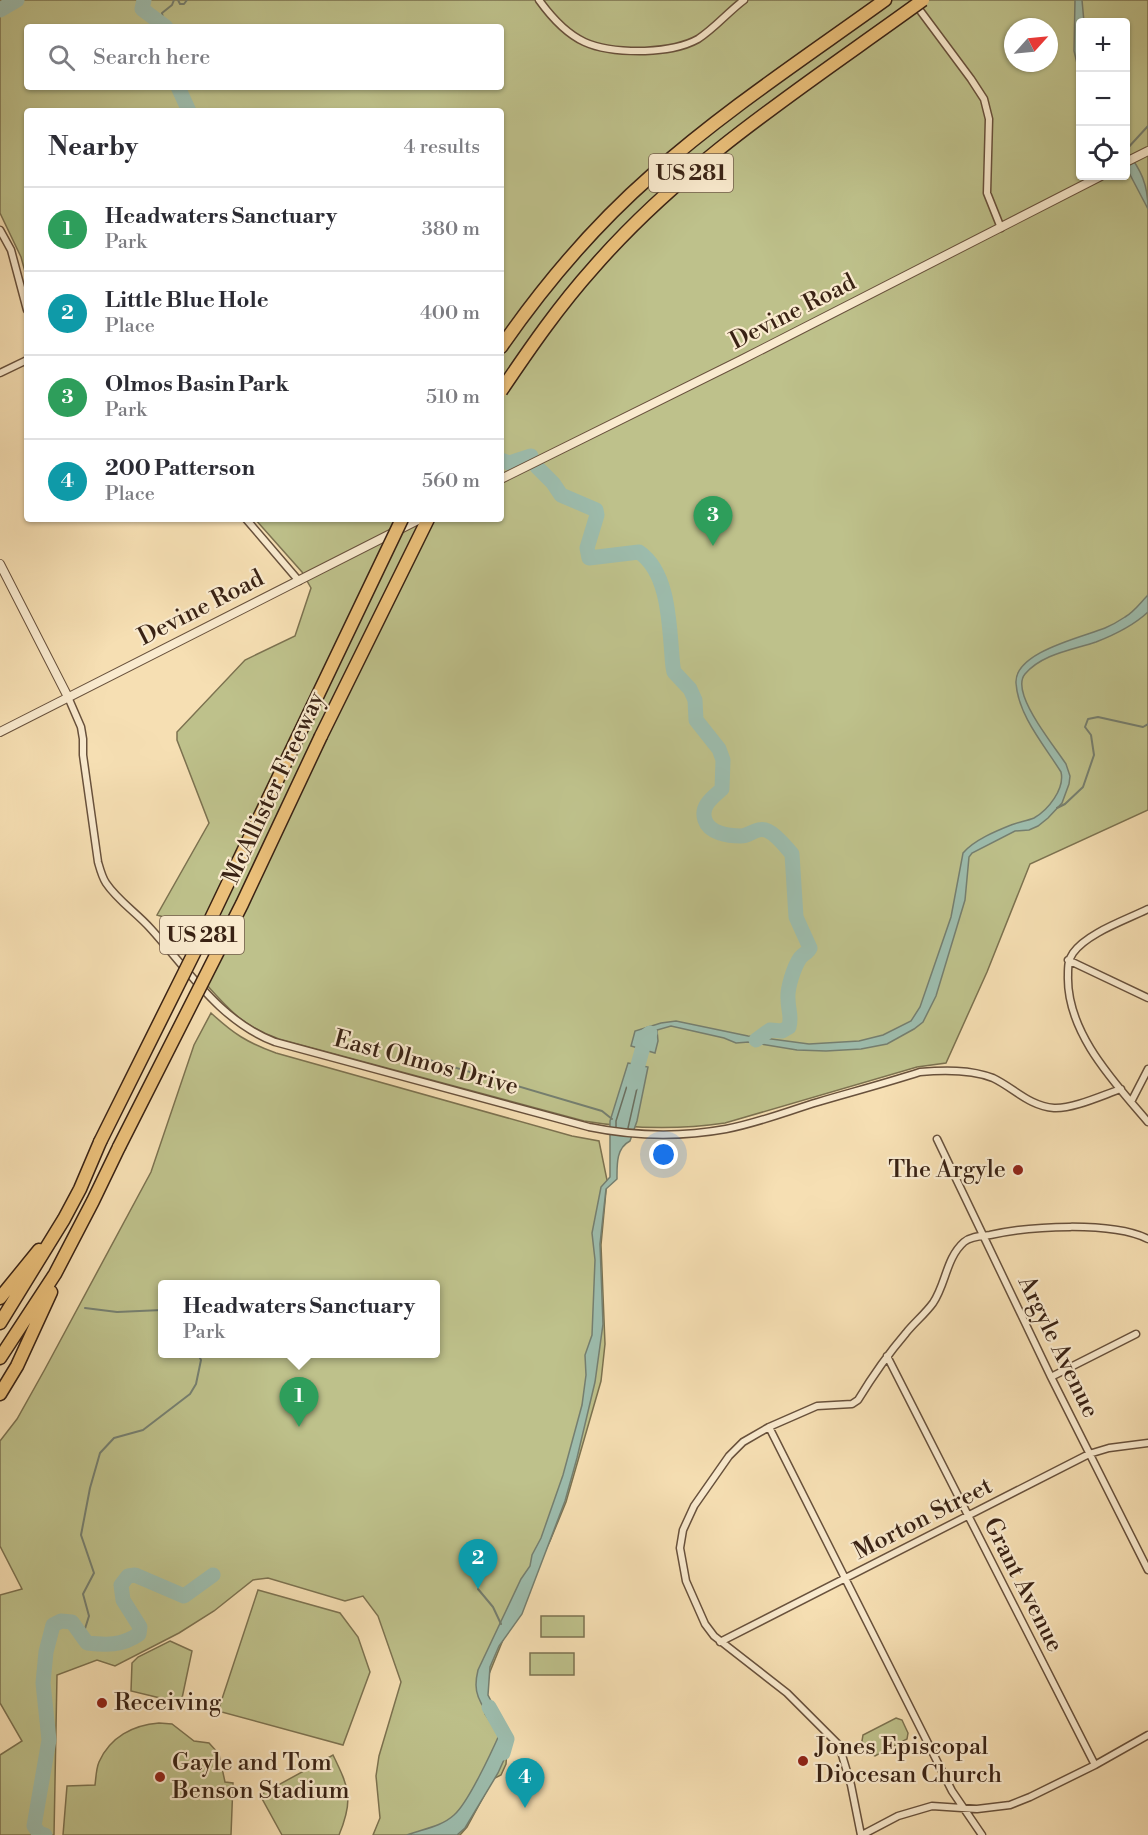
<!DOCTYPE html>
<html lang="en">
<head>
<meta charset="utf-8">
<style>
	body { margin:0; font-family:"Libre Bodoni",serif; background:#f7f7f7; color:#2b2b33 }
	.controls { position:absolute; right:18px; top:18px; display:grid; overflow:hidden; border-radius:6px; box-shadow:0 2px 4px #0004 }
	.controls button { width:54px; height:54px; display:grid; place-items:center; padding:0; border:0; border-bottom:2px solid #e1e1e2; background:#fff; color:#2b2b33; font:30px sans-serif }
	.compass { position:absolute; left:1004px; top:18px; width:54px; height:54px; border-radius:50%; background:#fff; box-shadow:0 2px 4px #0004; rotate:63deg }
	.you { position:absolute; left:664px; top:1155px; width:21px; height:21px; margin:-15px; border:4px solid #fff; border-radius:50%; background:#1a73e8; box-shadow:0 0 0 9px #1a73e833 }
	.badge { display:grid; place-items:center; width:39px; height:39px; border-radius:50%; background:#0f766e; color:#fff; font-size:20px; font-weight:700 }
	.pin { position:absolute; translate:-50% -50px; filter:drop-shadow(0 2px 3px #0008) }
	.pin::after { content:''; position:absolute; top:32px; width:21px; height:18px; background:inherit; clip-path:polygon(0 0,100% 0,50% 100%) }
	.popup { position:absolute; left:158px; top:1280px; width:282px; height:78px; box-sizing:border-box; display:grid; place-content:center; border-radius:6px; background:#fff; filter:drop-shadow(0 2px 4px #0005); font-size:20px; white-space:nowrap; color:#7c7c81 }
	.popup b { font-size:22px; color:#2b2b33 }
	.popup::after { content:''; position:absolute; left:50%; top:100%; margin-left:-12px; border:12px solid transparent; border-top-color:#fff }
	.list { margin:0; padding:0; list-style:none }
	h2 { display:flex; justify-content:space-between; align-items:center; height:78px; margin:0; padding:0 24px; font-size:26px }
	h2 small { font-size:20px; font-weight:400; color:#7c7c81 }
	.list li { display:grid; grid-template-columns:39px 1fr auto; gap:18px; align-items:center; box-sizing:border-box; height:84px; padding:0 24px; border-top:2px solid #e1e1e2 }
	.list b { display:block; font-size:22px; white-space:nowrap }
	.list p { margin:0; font-size:20px; white-space:nowrap; color:#7c7c81 }
	.list em { font-size:20px; font-style:normal; color:#7c7c81 }
	.icon { flex:none; width:33px; height:33px; fill:none; stroke:currentColor; stroke-width:2; stroke-linecap:round; stroke-linejoin:round }
	.map { position:relative; flex:none; width:1148px; height:1835px; overflow:hidden }
	.search { position:absolute; background:#fff; box-shadow:0 2px 4px #0004; left:24px; top:24px; width:480px; height:66px; display:flex; align-items:center; gap:15px; box-sizing:border-box; padding:0 21px; border-radius:6px; color:#7c7c81; font-size:22px }
	.panel { position:absolute; background:#fff; box-shadow:0 2px 4px #0004; left:24px; top:108px; width:480px; height:414px; border-radius:6px }
	.map>svg:first-child { display:block }
	.green { fill:#bec18b; stroke:#7c7250; stroke-width:1.5; fill-rule:evenodd }
	.water { fill:#9dbdae; stroke:#757f70; stroke-width:1.5 }
	.lines { fill:none; stroke-linecap:round; stroke-linejoin:round }
	.shore { stroke:#6b7061; stroke-width:1.5 }
	.stream { stroke:#757f70; stroke-width:2 }
	.river { stroke:#9dbdae; stroke-width:15 }
	.minor-casing { stroke:#68513c; stroke-width:9 }
	.tertiary-casing { stroke:#68513c; stroke-width:10 }
	.motorway-casing { stroke:#392214; stroke-width:15 }
	.minor { stroke:#f9eace; stroke-width:6 }
	.tertiary { stroke:#f9eace; stroke-width:8 }
	.motorway { stroke:#ebc07a; stroke-width:12 }
	.motorway-bridge-casing { stroke:#392214; stroke-width:15; stroke-linecap:butt }
	.motorway-bridge { stroke:#ebc07a; stroke-width:12 }
	.poi-dot { fill:#8f2418; stroke:#f9eace; stroke-width:2 }
	.labels { text-anchor:middle; dominant-baseline:central; stroke-width:4.5; stroke-linejoin:round; paint-order:stroke }
	.shield { fill:#f9eace; stroke:#735e4c; stroke-width:1.5 }
	.shield-label { font-size:22px; font-weight:bold; fill:#392214 }
	.street-label { font-size:24px; fill:#392214; stroke:#f9eace }
	.poi-label { font-size:24px; fill:#392214; stroke:#f9eace; text-anchor:start }
</style>
</head>
<body>
<div class="map">
<svg width="1148" height="1835" viewBox="0 0 1148 1835">
	<rect width="100%" height="100%" fill="#f6dfb3"/>
	<filter id="stains"><feTurbulence type="fractalNoise" baseFrequency=".00333" numOctaves="4"/><feColorMatrix values="0 0 0 0 .2 0 0 0 0 .09 0 0 0 0 .02 0 0 0 .5 -.17"/></filter>
	<radialGradient id="worn" r=".72"><stop offset=".6" stop-color="#630" stop-opacity="0"/><stop offset="1" stop-color="#630" stop-opacity=".3"/></radialGradient>
	<!-- green -->
	<path class="green" d="M0,0H1148V810L1030,864L987,972L946,1063L917,1067L725,1123C677,1130 632,1129 584,1121L279,1039C243,1026 230,1011 205,983L229,936L157,915L209,823L177,740V732L245,660L295,636L311,588L302,572L255,519H501V111H27V279L21,257L0,213ZM1080,22H1126V176H1080ZM27,27H501V87H27ZM1013,27H1049V63H1013Z
		M211,1013C234,1034 246,1042 276,1053L572,1136L599,1141L607,1180L601,1245L605,1344L601,1381L566,1502L550,1541L507,1630L487,1679L482,1700L485,1714L503,1740L507,1750L506,1764L501,1775L493,1779L467,1827L460,1835H373L380,1818L376,1776L379,1756L401,1682L378,1616L363,1596L345,1601L268,1578L253,1580L214,1611L179,1633L115,1666L97,1660L57,1675L54,1835H0V1755L22,1741L0,1703V1595L22,1589L0,1546V1441L17,1419L45,1369L151,1172L194,1045ZM162,1284H436V1354H162Z
		M258,1590L340,1613L358,1637L370,1672L343,1745L218,1711Z
		M541,1616H584V1637H541Z
		M170,1641L192,1651L181,1703L131,1691L132,1663L138,1657Z
		M530,1653H574V1675H530Z
		M896,1718L902,1720L908,1733L907,1739L875,1756L868,1753L862,1741L863,1735Z
		M159,1723L172,1724L194,1741L209,1743L219,1754L225,1782L233,1783L231,1835H63L67,1786L95,1785C96,1778 96,1769 99,1762C110,1737 133,1725 159,1723Z
		M333,1755C349,1788 354,1799 339,1835H282L260,1795Z"/>
	<!-- water -->
	<path class="water" d="M1075,0H1082L1084,22H1080V76L1074,51Z
		M1126,150C1141,170 1148,184 1148,209L1126,167Z
		M1148,595V612C1134,625 1114,635 1096,642C1072,650 1042,654 1025,674C1020,680 1022,690 1024,696C1031,717 1053,745 1066,764L1070,776L1069,784L1062,803L1048,818L1038,826L1029,830L1015,831L972,853L969,857L965,900L936,996L923,1022L914,1029L887,1044L861,1049L826,1051L797,1050L749,1042L736,1043L724,1038L671,1026L657,1030L658,1041L655,1053L631,1046L635,1031L661,1023L676,1021L748,1036L809,1044L859,1041L883,1035L911,1021L920,1007L951,917L963,853C974,840 996,831 1011,825C1018,822 1027,821 1034,818C1048,810 1065,789 1061,772C1044,745 1018,715 1016,683C1014,652 1083,637 1105,628C1112,625 1119,621 1125,617C1134,612 1141,602 1148,595Z
		M628,1063L648,1067L637,1121L630,1141C616,1148 617,1165 617,1179L606,1189L600,1244L603,1324L595,1382L577,1458L565,1501L522,1614L499,1646L490,1667L488,1695L505,1728C491,1721 476,1701 476,1685C476,1680 477,1674 478,1670L521,1579L530,1566L532,1555L541,1538L563,1475L582,1405L586,1375L585,1355L592,1335L595,1260L592,1233L601,1187L610,1177V1121Z
		M500,1733L511,1737L513,1740L498,1773L465,1828L457,1835H407C422,1829 441,1827 454,1815C468,1803 492,1751 500,1733Z"/>
	<g class="lines">
		<!-- shore -->
		<path class="shore" d="M616,1127V1121L631,1073L635,1071L639,1072L640,1075L628,1128"/>
		<!-- stream -->
		<path class="stream" d="M178,0L180,4H184L187,0
			M164,25L162,13L172,5L174,0
			M1126,150L1148,126
			M1057,808L1065,804L1083,787L1094,755L1091,735L1085,727L1088,719L1098,717L1143,727L1148,724
			M399,1051L602,1111L612,1119
			M85,1308L117,1312L162,1310
			M478,1589L493,1607L501,1624
			M83,1635L89,1616L83,1594L94,1573L81,1535L90,1488L100,1453L114,1438L143,1430L190,1394L196,1384L201,1360L198,1354"/>
		<!-- river -->
		<path class="river" d="M144,0L142,9L166,27
			M0,10L17,0
			M178,87L189,111
			M501,460L509,463L531,456
			M537,467L553,483L561,495L596,510L597,515L587,548L589,558L639,552C671,574 669,631 673,667L674,672L690,689L695,700L696,720L719,749L723,760L722,789C713,797 700,806 705,820C709,833 728,836 741,836C750,836 757,826 768,831C777,835 785,846 792,854L796,917L810,948C808,953 804,953 800,958C794,967 787,988 788,999C788,1010 792,1016 789,1027L782,1031L770,1030L756,1040
			M633,1083L646,1036L650,1033
			M489,1707L507,1739L503,1753
			M45,1835L39,1833L34,1826L49,1740L43,1683L46,1652L53,1625L61,1621L72,1622L87,1643C106,1645 122,1646 139,1634L140,1627L123,1600L121,1585L128,1576L135,1575L184,1596L213,1575"/>
		<!-- minor casing -->
		<g class="minor-casing">
			<path id="minor" d="M539,0C570,43 594,52 645,51C663,50 682,48 698,39C715,28 728,12 744,0
				M916,5L971,79L984,99L989,119L987,193L1001,228
				M0,230L11,250L27,310
				M0,373L27,360
				M246,519L299,581
				M68,697L81,727L83,739V755L98,862C100,869 102,877 106,883C118,901 137,913 151,929C189,971 220,1021 275,1042L589,1127C633,1136 682,1137 726,1129C758,1123 788,1111 818,1102C852,1092 886,1083 920,1072C943,1070 970,1069 993,1078C1014,1088 1029,1106 1054,1108C1073,1109 1103,1095 1121,1089
				M1148,909C1126,920 1087,933 1073,953C1068,960 1068,967 1068,975C1066,1032 1114,1082 1148,1122
				M1068,960L1148,998
				M1131,1102L1148,1069
				M937,1139L1051,1377L1148,1570
				M887,1356L1095,1765
				M1051,1377L1136,1334
				M769,1427L952,1791L982,1835
				M720,1642L1089,1454L1109,1448L1148,1443
				M861,1835L851,1785L839,1745L787,1693L714,1636L705,1624L686,1581L680,1548L683,1530L694,1506L729,1456L743,1442L769,1427L817,1406L852,1404L858,1400C872,1377 888,1354 906,1333C914,1323 925,1314 933,1303C946,1284 946,1258 964,1242C971,1236 981,1236 990,1235C1030,1226 1111,1221 1148,1239
				M862,1835L898,1816L932,1806L977,1809L1010,1805L1030,1797L1095,1765L1148,1735"/>
		</g>
		<!-- tertiary casing -->
		<g class="tertiary-casing">
			<path id="tertiary" d="M1126,162L1148,151
				M501,479L741,360L1101,176
				M0,564L68,697
				M0,732L420,519"/>
		</g>
		<!-- motorway casing -->
		<g class="motorway-casing">
			<path id="motorway" d="M501,347C544,285 595,225 652,175C724,111 806,57 885,0
				M321,736L428,519
				M0,1298L39,1250
				M0,1323L64,1219L80,1189L100,1142
				M0,1358L55,1274L93,1201L119,1147
				M0,1394L17,1366L51,1292"/>
		</g>
		<!-- minor -->
		<use href="#minor" class="minor"/>
		<!-- tertiary -->
		<use href="#tertiary" class="tertiary"/>
		<!-- motorway -->
		<use href="#motorway" class="motorway"/>
		<!-- motorway-bridge casing -->
		<g class="motorway-bridge-casing">
			<path id="motorway-bridge" d="M501,391C530,348 559,306 594,267C687,160 809,83 923,0
				M100,1142L206,929L402,519
				M119,1147L242,904L321,736"/>
		</g>
		<!-- motorway-bridge -->
		<use href="#motorway-bridge" class="motorway-bridge"/>
	</g>
	<!-- markers -->
	<g class="poi-dot">
		<circle cx="1018" cy="1170" r="6"/>
		<circle cx="102" cy="1703" r="6"/>
		<circle cx="803" cy="1761" r="6"/>
		<circle cx="160" cy="1777" r="6"/>
	</g>
	<g class="labels">
		<!-- shield labels -->
		<g class="shield">
			<rect x="649" y="154" width="84" height="38" rx="4.5"/>
			<rect x="160" y="916" width="84" height="38" rx="4.5"/>
		</g>
		<g class="shield-label">
			<text x="691" y="173">US 281</text>
			<text x="202" y="935">US 281</text>
		</g>
		<!-- street labels -->
		<g class="street-label">
			<text transform="translate(793 312) rotate(-27)">Devine Road</text>
			<text transform="translate(201 608) rotate(-27)">Devine Road</text>
			<text transform="translate(274 788) rotate(-65)">McAllister Freeway</text>
			<text transform="translate(426 1063) rotate(15)">East Olmos Drive</text>
			<text transform="translate(1058 1347) rotate(64)">Argyle Avenue</text>
			<text transform="translate(923 1519) rotate(-27)">Morton Street</text>
			<text transform="translate(1023 1585) rotate(63)">Grant Avenue</text>
		</g>
		<!-- poi labels -->
		<g class="poi-label">
			<text x="1006" y="1170" text-anchor="end">The Argyle</text>
			<text x="114" y="1703">Receiving</text>
			<text x="815" y="1747">Jones Episcopal<tspan x="815" dy="28">Diocesan Church</tspan></text>
			<text x="172" y="1763">Gayle and Tom<tspan x="172" dy="28">Benson Stadium</tspan></text>
		</g>
	</g>
	<rect width="100%" height="100%" filter="url(#stains)"/>
	<rect width="100%" height="100%" fill="url(#worn)"/>
</svg>
<div class="controls">
<button>+</button>
<button>−</button>
<button><svg class="icon" aria-label="locate" viewBox="0 0 24 24"><circle cx="12" cy="12" r="6"/><path d="M12 2v4M12 18v4M2 12h4M18 12h4"/></svg></button>
</div>
<svg class="compass" viewBox="-18 -18 36 36"><path d="M0-13l5 13h-10z" fill="#e53935"/><path d="M0 13l5-13h-10z" fill="#7c7c81"/></svg>
<div class="you"></div>
<div class="pin badge" style="left:299px;top:1427px;background:#2e9e5b">1</div>
<div class="popup"><b>Headwaters Sanctuary</b>Park</div>
<div class="pin badge" style="left:478px;top:1589px;background:#0f9aa8">2</div>
<div class="pin badge" style="left:713px;top:546px;background:#2e9e5b">3</div>
<div class="pin badge" style="left:525px;top:1808px;background:#0f9aa8">4</div>
<div class="search"><svg class="icon" aria-label="search" viewBox="0 0 24 24"><circle cx="10" cy="10" r="6"/><path d="M15 15l6 6"/></svg>Search here</div>
<section class="panel">
<h2>Nearby<small>4 results</small></h2>
<ul class="list">
<li><span class="badge" style="background:#2e9e5b">1</span><div><b>Headwaters Sanctuary</b><p>Park</p></div><em>380 m</em></li>
<li><span class="badge" style="background:#0f9aa8">2</span><div><b>Little Blue Hole</b><p>Place</p></div><em>400 m</em></li>
<li><span class="badge" style="background:#2e9e5b">3</span><div><b>Olmos Basin Park</b><p>Park</p></div><em>510 m</em></li>
<li><span class="badge" style="background:#0f9aa8">4</span><div><b>200 Patterson</b><p>Place</p></div><em>560 m</em></li>
</ul>
</section>
</div>
</body>
</html>
